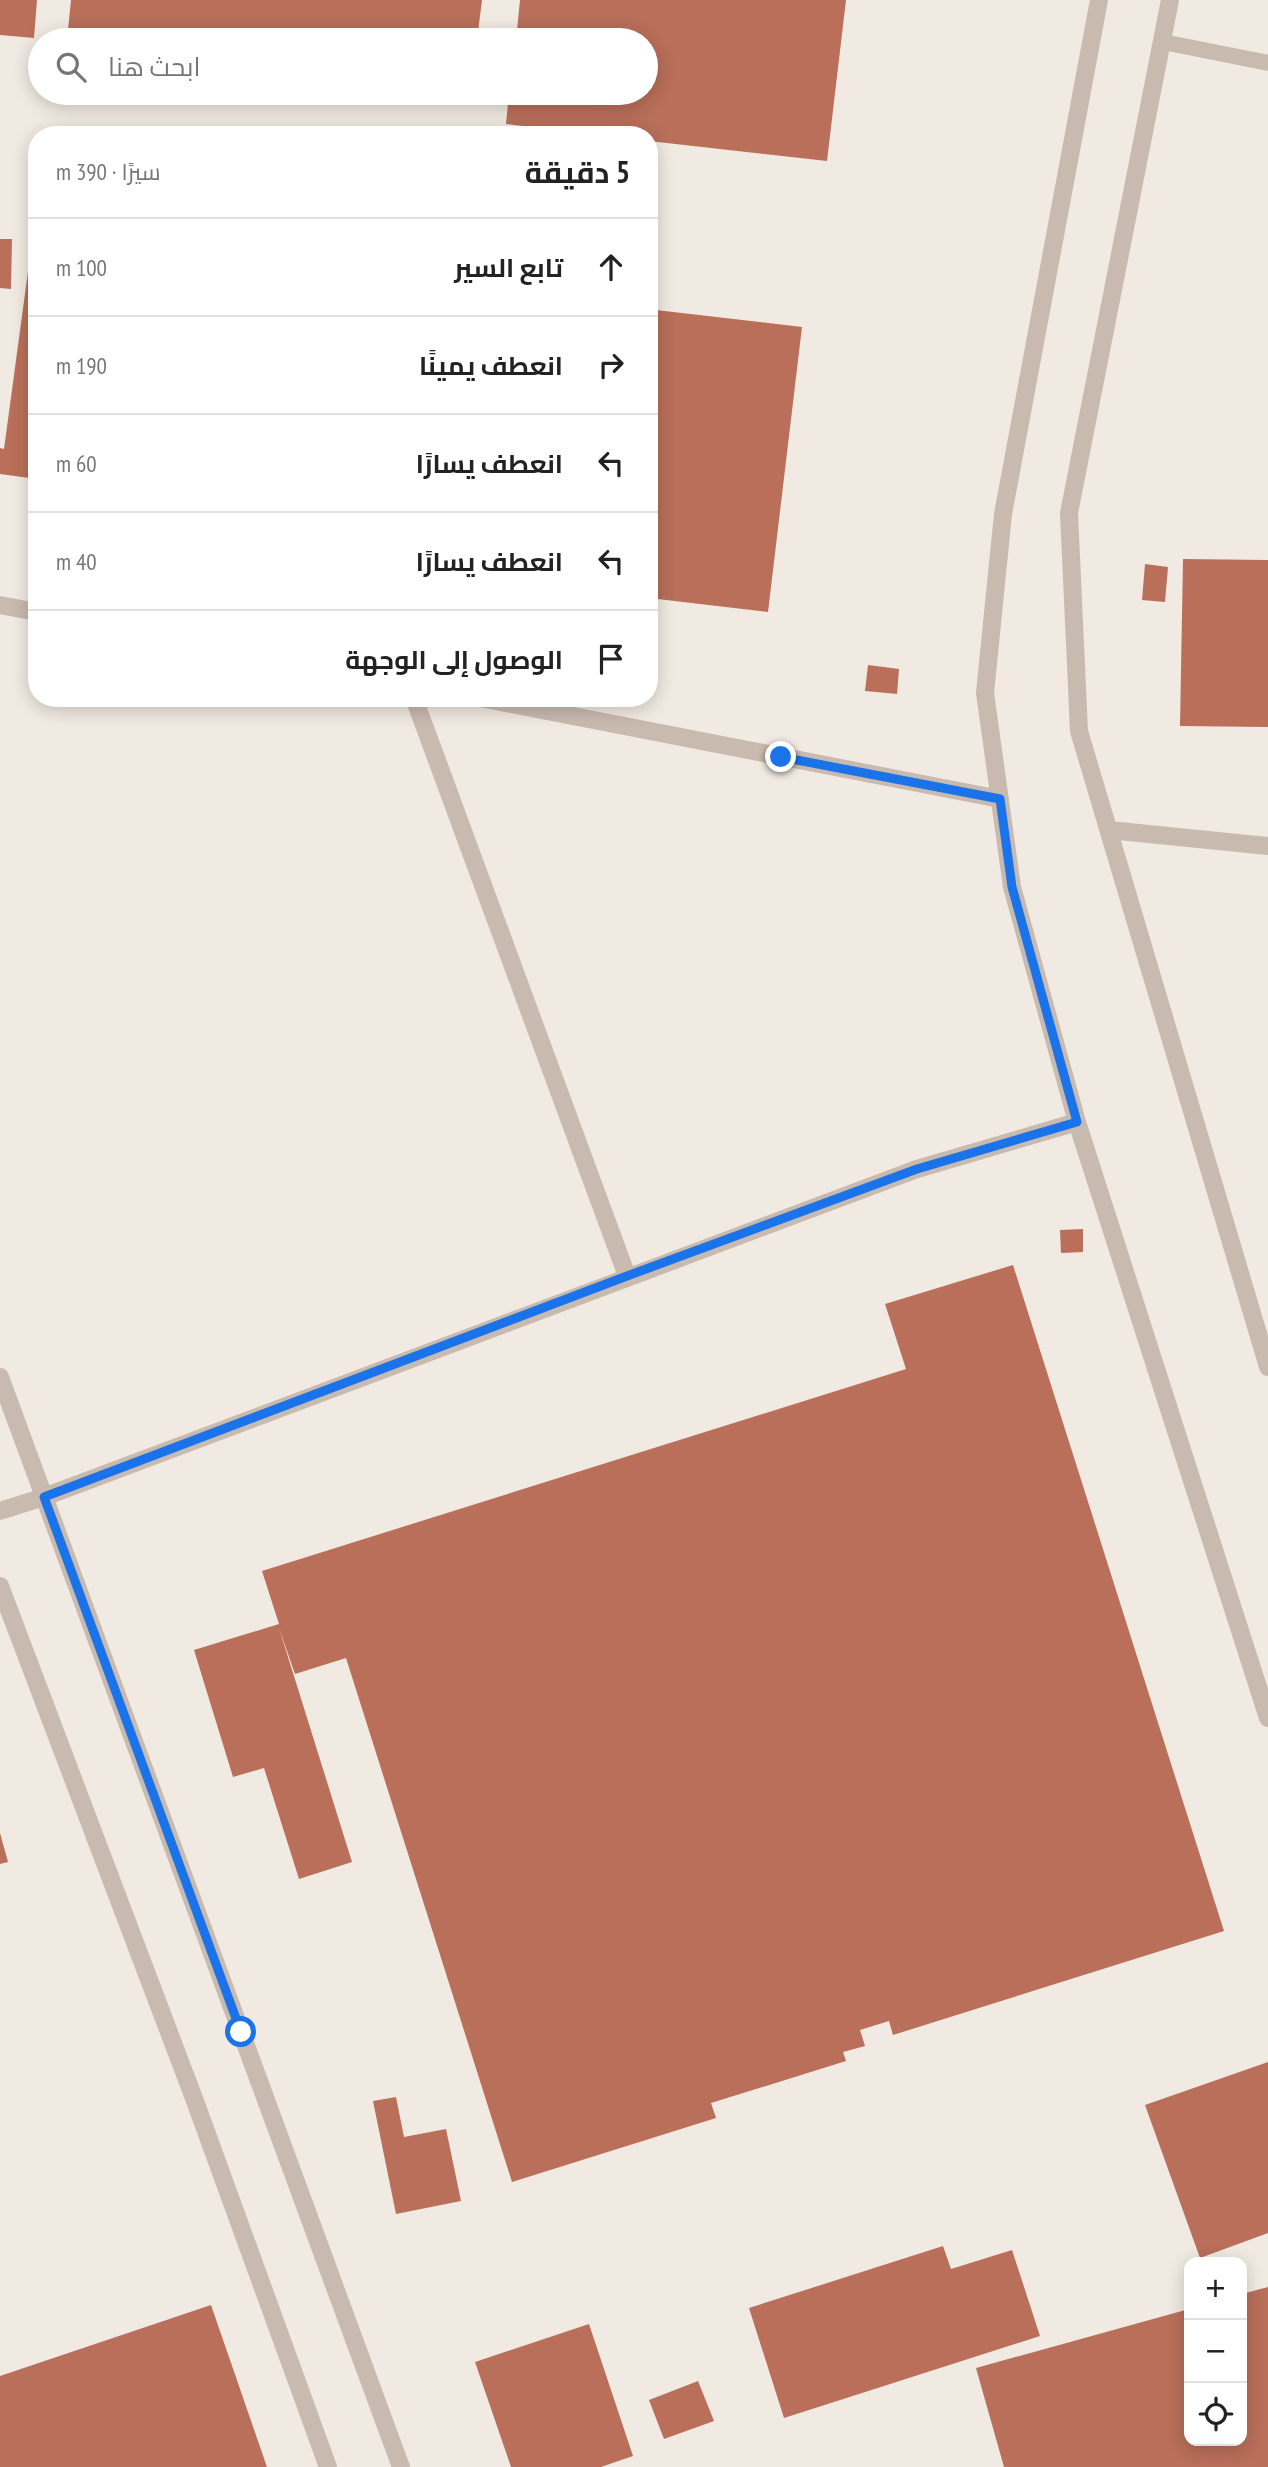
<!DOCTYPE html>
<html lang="ar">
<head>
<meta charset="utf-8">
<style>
	body { margin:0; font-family:"PT Sans Narrow",Cairo,sans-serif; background:#f6f6f6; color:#222; direction:rtl }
	.controls { position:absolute; right:21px; bottom:21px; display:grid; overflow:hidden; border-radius:14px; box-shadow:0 4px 18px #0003 }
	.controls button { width:63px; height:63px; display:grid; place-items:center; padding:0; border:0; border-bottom:2px solid #e0e0e0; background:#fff; color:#222; font:35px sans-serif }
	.stop { position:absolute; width:21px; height:21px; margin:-16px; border:5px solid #1a73e8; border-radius:50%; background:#fff }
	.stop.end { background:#1a73e8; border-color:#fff; box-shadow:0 2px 7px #0008 }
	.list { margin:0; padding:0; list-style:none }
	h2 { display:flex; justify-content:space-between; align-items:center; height:91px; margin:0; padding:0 28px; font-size:30px }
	h2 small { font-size:23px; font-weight:400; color:#767676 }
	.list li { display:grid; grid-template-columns:46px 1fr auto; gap:21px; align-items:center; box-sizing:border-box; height:98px; padding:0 28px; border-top:2px solid #e0e0e0 }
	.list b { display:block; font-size:26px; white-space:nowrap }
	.list em { font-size:23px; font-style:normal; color:#767676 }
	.icon { flex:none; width:38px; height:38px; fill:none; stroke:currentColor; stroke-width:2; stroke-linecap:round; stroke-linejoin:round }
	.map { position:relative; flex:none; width:1268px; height:2467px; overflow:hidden; direction:ltr }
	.search { position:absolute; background:#fff; box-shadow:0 4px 18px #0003; left:28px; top:28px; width:630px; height:77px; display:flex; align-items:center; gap:18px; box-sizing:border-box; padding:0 24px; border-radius:38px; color:#767676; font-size:26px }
	.panel { position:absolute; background:#fff; box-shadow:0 4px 18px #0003; left:28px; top:126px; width:630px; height:581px; border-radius:28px; direction:rtl }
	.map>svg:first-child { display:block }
	.building { fill:#b96f59 }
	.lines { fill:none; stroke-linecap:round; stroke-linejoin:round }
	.service { stroke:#c9baaf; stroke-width:16 }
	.minor { stroke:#c9baaf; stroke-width:18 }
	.route { stroke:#1a73e8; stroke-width:9 }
</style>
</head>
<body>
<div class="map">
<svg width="1268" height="2467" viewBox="0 0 1268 2467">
	<rect width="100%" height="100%" fill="#f1eae2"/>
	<!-- building -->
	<path class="building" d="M0,0H37L34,38L0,35Z
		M71,0H482L477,40H67Z
		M520,0H846L827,161L649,141V135H599L506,124L509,93H646V40H516Z
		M406,93H472L471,101L406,95Z
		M0,239H12L11,289L0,288Z
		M32,242H37V479L0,474V448L4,449Z
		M656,310L802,327L768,612L649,598V368Z
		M1183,559L1268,560V727L1180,726Z
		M1145,564L1168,567L1165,602L1142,600Z
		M868,665L899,669L897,694L865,691Z
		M1083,1229V1252L1061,1253L1060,1230Z
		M1013,1265L1224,1931L893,2035L889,2021L860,2030L865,2046L843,2052L846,2061L711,2103L716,2118L512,2182L346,1658L295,1674L279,1628L352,1862L299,1879L264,1768L233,1777L194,1650L279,1624L262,1571L906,1369L885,1304Z
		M0,1833L8,1862L0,1864Z
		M1268,2062V2233L1200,2258L1145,2105Z
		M396,2097L404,2137L446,2129L461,2201L396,2214L373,2101Z
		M943,2246L951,2269L1012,2250L1040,2336L784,2418L749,2308Z
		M1268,2287V2467H1004L976,2368L1189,2309V2441H1242V2294Z
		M211,2305L267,2467H0V2376Z
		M589,2324L633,2456L601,2467H511L475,2362Z
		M698,2381L714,2421L664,2439L649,2400Z"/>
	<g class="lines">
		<!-- service -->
		<path class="service" d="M1163,42L1268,63"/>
		<!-- minor -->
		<path class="minor" d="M1099,0L1003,514L985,693L1012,887L1077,1122L1268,1718
			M1170,0L1069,513L1079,731L1268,1367
			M0,605L37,612
			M414,698L627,1276
			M480,698L1000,799
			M1109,830L1268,846
			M0,1377L401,2467
			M0,1511L44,1497L917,1169L1077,1122
			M0,1586L195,2101L328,2467"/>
	</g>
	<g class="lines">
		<!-- route -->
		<path class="route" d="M241,2032L44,1497L627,1276L917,1169L1077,1122L1012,887L1000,799L781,757"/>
	</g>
</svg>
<div class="controls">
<button>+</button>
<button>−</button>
<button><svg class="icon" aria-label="locate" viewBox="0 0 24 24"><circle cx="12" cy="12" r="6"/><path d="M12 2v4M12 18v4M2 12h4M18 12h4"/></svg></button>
</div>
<div class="stop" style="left:241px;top:2032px"></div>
<div class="stop end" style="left:781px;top:757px"></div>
<div class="search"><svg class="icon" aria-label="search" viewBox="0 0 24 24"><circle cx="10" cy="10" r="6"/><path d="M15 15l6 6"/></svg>ابحث هنا</div>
<section class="panel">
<h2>5 دقيقة<small>سيرًا · 390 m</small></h2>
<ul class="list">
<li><svg class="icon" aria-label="ahead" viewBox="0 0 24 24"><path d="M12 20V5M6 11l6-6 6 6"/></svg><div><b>تابع السير</b></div><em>100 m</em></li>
<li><svg class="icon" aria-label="right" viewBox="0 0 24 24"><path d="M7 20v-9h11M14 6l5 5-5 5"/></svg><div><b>انعطف يمينًا</b></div><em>190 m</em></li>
<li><svg class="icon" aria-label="left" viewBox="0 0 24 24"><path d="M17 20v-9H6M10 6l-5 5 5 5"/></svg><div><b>انعطف يسارًا</b></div><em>60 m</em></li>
<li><svg class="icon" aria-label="left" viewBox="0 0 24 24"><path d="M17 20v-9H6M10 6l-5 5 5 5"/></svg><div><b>انعطف يسارًا</b></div><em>40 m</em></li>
<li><svg class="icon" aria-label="arrive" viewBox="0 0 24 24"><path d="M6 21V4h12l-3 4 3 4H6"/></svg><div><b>الوصول إلى الوجهة</b></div></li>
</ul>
</section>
</div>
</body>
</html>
